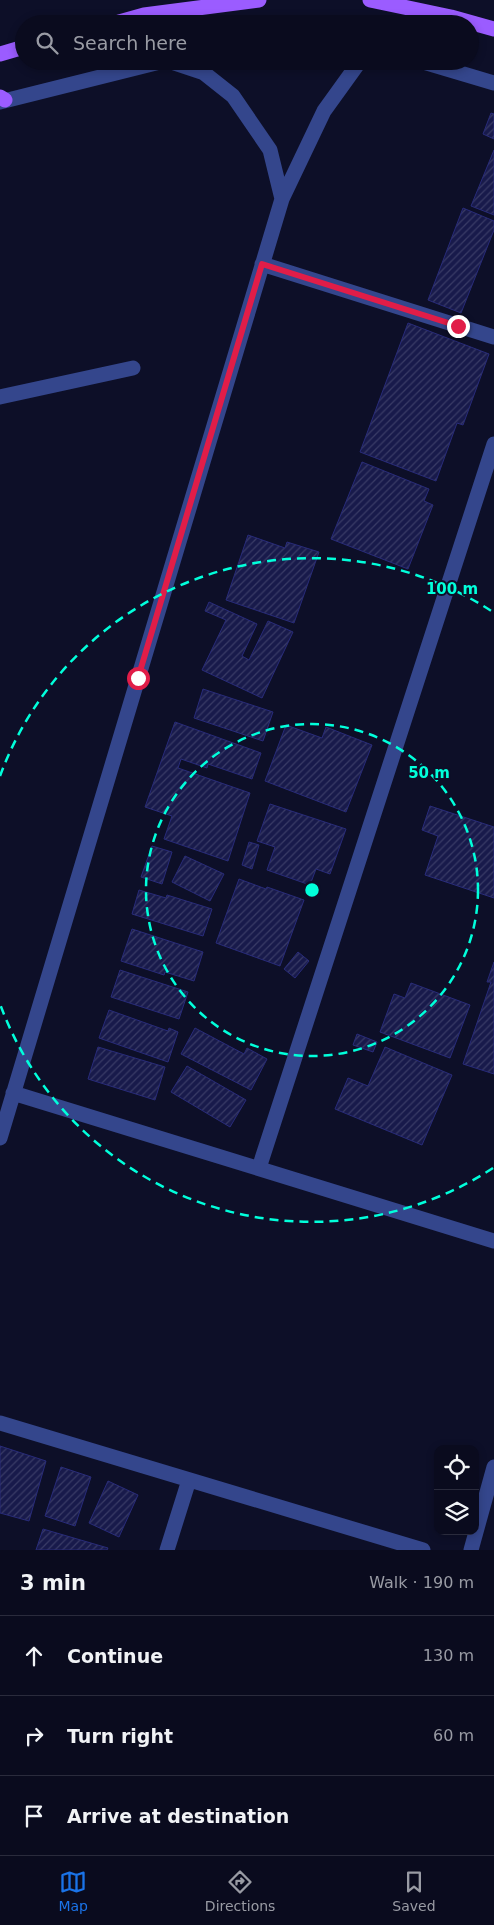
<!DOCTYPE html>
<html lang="en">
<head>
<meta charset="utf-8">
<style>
	body { margin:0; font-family:"DejaVu Sans",sans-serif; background:#18192b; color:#f1f3f6 }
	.controls { position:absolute; right:15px; bottom:15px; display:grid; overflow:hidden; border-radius:10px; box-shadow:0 2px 8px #0003 }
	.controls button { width:45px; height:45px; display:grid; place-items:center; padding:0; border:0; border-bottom:1px solid #2a2b3c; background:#0a0b1e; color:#f1f3f6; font:25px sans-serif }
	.stop { position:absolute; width:15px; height:15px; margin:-11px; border:4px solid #e11d48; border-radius:50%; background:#fff }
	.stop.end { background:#e11d48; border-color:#fff; box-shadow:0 1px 5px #0008 }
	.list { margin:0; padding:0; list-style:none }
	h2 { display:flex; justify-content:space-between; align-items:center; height:65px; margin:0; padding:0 20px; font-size:21px }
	h2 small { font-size:16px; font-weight:400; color:#999ba4 }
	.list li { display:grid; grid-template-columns:32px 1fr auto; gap:15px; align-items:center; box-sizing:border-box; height:80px; padding:0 20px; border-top:1px solid #2a2b3c }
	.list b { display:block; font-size:19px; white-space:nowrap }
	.list em { font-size:16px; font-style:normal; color:#999ba4 }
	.icon { flex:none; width:28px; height:28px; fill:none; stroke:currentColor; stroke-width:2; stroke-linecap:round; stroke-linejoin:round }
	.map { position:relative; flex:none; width:494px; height:1550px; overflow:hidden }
	.search { position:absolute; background:#0a0b1e; box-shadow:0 2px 8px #0003; left:15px; right:15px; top:15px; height:55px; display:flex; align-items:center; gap:12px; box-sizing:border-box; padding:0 18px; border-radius:28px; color:#999ba4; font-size:19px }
	.sheet { height:305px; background:#0a0b1e }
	nav { display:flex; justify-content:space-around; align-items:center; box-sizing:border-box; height:70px; border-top:1px solid #2a2b3c; background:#0a0b1e; font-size:14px; color:#999ba4 }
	nav a { display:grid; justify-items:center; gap:2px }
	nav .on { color:#1a73e8 }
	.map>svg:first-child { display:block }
	.building { fill:url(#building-hatch); stroke:#282b79 }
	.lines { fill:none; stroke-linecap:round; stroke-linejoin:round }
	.minor { stroke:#34468c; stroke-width:15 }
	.major { stroke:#9b5cff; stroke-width:15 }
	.route { stroke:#e11d48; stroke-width:6 }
	.ring { fill:none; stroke:#01ffdb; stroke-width:2.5; stroke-dasharray:9 6 }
	.centre { fill:#01ffdb; stroke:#0d0f28; stroke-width:2.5 }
	.ring-label { font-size:15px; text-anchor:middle; font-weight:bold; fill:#01ffdb; stroke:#0d0f28; stroke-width:4; stroke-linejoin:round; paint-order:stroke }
</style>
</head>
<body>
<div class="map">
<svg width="494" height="1550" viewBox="0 0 494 1550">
	<defs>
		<pattern id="building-hatch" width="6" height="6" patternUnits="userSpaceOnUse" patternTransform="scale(1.25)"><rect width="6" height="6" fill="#181a4b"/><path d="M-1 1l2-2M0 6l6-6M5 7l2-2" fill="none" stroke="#393b66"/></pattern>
	</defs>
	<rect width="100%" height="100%" fill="#0d0f28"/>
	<!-- building -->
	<path class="building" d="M491,113L494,114V139L483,134Z
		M494,150V215L471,206Z
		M463,208L494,221V230L461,313L428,300Z
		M408,323L489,354L463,425L457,423L436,481L360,452Z
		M362,462L429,489L424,501L433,505L408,569L331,539Z
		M248,535L285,548L287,542L319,552L294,623L226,600Z
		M209,602L257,624L242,656L249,660L268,621L293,632L262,698L202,670L226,620L205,611Z
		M203,689L273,712L263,741L194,718Z
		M175,722L261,753L252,779L208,764L207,768L181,759L178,768L250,793L228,861L164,839L172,816L145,807Z
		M286,725L322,738L326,727L372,745L346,812L265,781Z
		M270,804L346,829L330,874L316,869L310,885L267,870L275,847L257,841Z
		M430,806L494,827V898L425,875L438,836L422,830Z
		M249,842L259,845L252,869L242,865Z
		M152,846L172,852L162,884L141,877Z
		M185,856L224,874L210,901L172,882Z
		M239,879L266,889L267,887L304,900L280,966L216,943Z
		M139,890L166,898L167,895L212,909L203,936L132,914Z
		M132,929L203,952L194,981L165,972L164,975L121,961Z
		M298,952L309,961L295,978L284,969Z
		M494,962V1074L463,1064L491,982H487Z
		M120,970L188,992L179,1019L111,997Z
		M411,983L470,1005L450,1058L380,1032L394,994L405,998Z
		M109,1010L168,1031L169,1028L178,1032L168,1062L99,1038Z
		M195,1028L244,1054L247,1048L267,1059L251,1090L181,1054Z
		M357,1034L377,1042L373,1052L353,1045Z
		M98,1047L165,1067L155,1100L88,1079Z
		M385,1047L452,1075L422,1145L335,1109L348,1078L368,1086Z
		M187,1066L246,1100L230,1127L171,1092Z
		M0,1446L46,1461L29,1521L0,1513Z
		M61,1467L91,1477L75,1526L45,1516Z
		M108,1481L138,1495L119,1537L89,1523Z
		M43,1529L108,1548L107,1550H36Z"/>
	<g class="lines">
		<!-- minor -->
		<path class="minor" d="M168,61L204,73L233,96L270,150L282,199
			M420,61L494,83
			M0,102L164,61
			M262,264L494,337
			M0,397L133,368
			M13,1093L494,1241
			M0,1138L282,199L324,111L360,61
			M259,1168L494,444
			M0,1423L423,1550
			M167,1550L189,1480
			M471,1550L494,1467"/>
		<!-- major -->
		<path class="major" d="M370,0L451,17L494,29
			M112,24L144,15L259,0
			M0,54L24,47
			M0,97L5,100"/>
	</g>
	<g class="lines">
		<!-- route -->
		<path class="route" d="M138,678L262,264L458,326"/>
	</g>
	<!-- distance rings -->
	<g class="ring">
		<circle cx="312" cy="890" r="166"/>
		<path d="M493 1168A332 332 0 0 1 0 1004M0 776A332 332 0 0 1 493 612"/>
	</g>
	<circle cx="312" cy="890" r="8" class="centre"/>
	<g class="ring-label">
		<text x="452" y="594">100 m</text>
		<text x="429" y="778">50 m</text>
	</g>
</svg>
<div class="controls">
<button><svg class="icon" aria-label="locate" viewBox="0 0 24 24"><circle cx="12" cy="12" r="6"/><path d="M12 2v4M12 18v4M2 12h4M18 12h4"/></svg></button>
<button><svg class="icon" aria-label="layers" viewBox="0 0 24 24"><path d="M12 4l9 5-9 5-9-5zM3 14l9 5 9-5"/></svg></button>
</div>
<div class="stop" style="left:138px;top:678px"></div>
<div class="stop end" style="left:458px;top:326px"></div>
<div class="search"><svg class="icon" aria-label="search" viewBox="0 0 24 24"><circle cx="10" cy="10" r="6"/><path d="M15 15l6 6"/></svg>Search here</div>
</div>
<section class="sheet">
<h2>3 min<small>Walk · 190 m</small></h2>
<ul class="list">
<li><svg class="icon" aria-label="ahead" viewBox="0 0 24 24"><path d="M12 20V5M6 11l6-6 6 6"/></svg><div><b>Continue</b></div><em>130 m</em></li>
<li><svg class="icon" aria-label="right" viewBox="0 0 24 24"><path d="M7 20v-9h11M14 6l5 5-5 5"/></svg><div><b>Turn right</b></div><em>60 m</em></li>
<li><svg class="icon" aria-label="arrive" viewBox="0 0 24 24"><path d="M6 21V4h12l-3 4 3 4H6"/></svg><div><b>Arrive at destination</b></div></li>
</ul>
</section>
<nav>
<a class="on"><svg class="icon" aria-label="map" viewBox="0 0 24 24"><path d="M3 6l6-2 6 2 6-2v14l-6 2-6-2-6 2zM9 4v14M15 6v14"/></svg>Map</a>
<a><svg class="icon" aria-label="directions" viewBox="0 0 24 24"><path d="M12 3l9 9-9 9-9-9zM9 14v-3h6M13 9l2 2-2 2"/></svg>Directions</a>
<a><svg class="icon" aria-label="saved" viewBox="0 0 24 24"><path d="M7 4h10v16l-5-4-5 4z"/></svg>Saved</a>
</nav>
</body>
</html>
